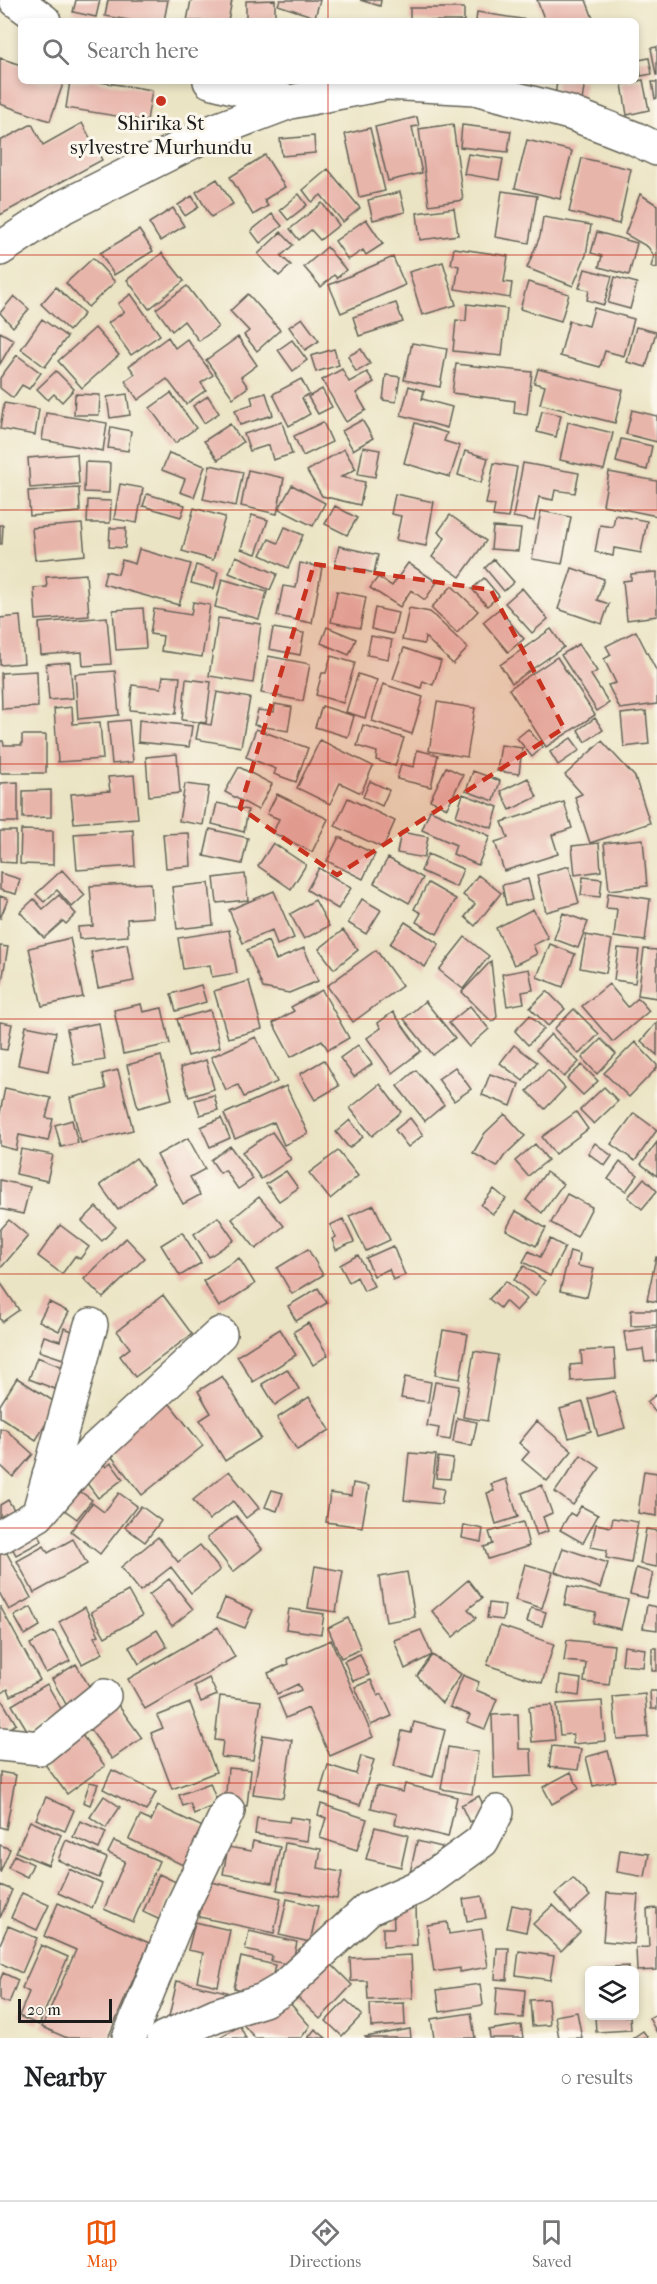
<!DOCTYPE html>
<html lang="en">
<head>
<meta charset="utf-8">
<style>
	body { margin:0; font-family:"IM FELL French Canon",serif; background:#f6f6f6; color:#202124 }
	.controls { position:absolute; right:18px; bottom:18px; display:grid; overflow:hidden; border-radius:9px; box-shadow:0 3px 9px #0003 }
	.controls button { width:54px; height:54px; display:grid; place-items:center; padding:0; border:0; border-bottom:2px solid #e0e0e0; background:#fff; color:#202124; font:30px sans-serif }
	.scale { position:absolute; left:18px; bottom:15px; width:94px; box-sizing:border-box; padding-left:6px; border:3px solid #1c1c1c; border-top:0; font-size:16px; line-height:21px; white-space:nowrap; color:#1c1c1c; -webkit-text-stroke:4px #fbf7ec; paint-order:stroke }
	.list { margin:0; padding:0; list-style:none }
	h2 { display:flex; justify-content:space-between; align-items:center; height:78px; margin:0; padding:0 24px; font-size:26px }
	h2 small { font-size:20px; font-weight:400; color:#757577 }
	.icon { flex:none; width:33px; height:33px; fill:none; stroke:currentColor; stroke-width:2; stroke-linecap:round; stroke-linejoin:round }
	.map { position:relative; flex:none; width:657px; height:2038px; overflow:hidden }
	.search { position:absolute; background:#fff; box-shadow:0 3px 9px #0003; left:18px; right:18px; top:18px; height:66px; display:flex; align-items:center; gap:15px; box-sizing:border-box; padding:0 21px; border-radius:9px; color:#757577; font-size:22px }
	.sheet { height:162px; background:#fff }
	nav { display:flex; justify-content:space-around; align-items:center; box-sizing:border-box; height:84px; border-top:2px solid #e0e0e0; background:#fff; font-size:16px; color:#757577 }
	nav a { display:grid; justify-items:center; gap:3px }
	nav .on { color:#ea580c }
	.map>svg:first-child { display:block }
	.building { fill:#e8b5ab }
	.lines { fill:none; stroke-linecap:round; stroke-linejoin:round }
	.minor-casing { stroke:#646257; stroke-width:36 }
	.minor { stroke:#fff; stroke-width:33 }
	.marked { fill:#c8321e; fill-opacity:0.2; stroke:#c8321e; stroke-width:4.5; stroke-dasharray:12 8; stroke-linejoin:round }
	.grid { fill:none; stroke:#c8321e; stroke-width:1.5; stroke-opacity:0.55 }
	.poi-dot { fill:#c8321e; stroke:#fbf7ec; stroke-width:2 }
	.labels { text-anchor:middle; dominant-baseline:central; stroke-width:6; stroke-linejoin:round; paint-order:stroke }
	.poi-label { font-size:21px; fill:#1c1c1c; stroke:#fbf7ec }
</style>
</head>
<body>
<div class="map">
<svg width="657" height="2038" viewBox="0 0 657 2038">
	<rect width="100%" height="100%" fill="#fbf7ec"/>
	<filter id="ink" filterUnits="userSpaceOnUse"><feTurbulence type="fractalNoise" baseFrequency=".0167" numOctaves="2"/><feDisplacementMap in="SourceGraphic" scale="12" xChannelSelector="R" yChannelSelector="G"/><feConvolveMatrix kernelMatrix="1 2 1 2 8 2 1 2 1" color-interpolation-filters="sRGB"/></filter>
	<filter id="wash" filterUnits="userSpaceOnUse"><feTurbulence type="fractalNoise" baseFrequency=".008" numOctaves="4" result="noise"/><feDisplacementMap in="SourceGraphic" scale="24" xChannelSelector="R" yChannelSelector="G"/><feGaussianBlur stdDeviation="1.35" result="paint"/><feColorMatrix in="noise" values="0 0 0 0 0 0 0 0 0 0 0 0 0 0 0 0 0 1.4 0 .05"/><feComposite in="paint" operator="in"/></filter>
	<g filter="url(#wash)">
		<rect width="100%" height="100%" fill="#ebe4c4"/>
		<g id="blocks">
			<!-- building -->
			<path class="building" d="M76,0H100L96,17L73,12Z
				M108,0H168L164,21H134L105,16Z
				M191,0H232L228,21H187Z
				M275,0V21H246V1Z
				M280,0H320L315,17L278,5Z
				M360,0H381L380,6Z
				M537,0H586L594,21H545Z
				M410,8H464V21H410Z
				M477,12L527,20V21H476Z
				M657,47V75H656L651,48Z
				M0,58L21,65V81H64L50,121L0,104Z
				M649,58L652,74L641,76L639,60Z
				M643,80L649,110L627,115L622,84Z
				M70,81H94L152,90L147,121L66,108Z
				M557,81H585L582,101L555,97Z
				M652,82H657V98L655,99Z
				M417,117L419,126L412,127L422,173L388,181L375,127Z
				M82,123L102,160L0,215V141L32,124L43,145Z
				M453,124L463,200L429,205L419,129Z
				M462,125L511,131L508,152L460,147Z
				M370,128L385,191L359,197L345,134Z
				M314,136L315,153L282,156L280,139Z
				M527,140L572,151L560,199L515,188Z
				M468,154L503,159L499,180L464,174Z
				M265,155L285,187L264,200L268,206L253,215L230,177Z
				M582,158L631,169L619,224L569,212Z
				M328,169L360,208L343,222L321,195L312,202L303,190Z
				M217,179L233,204L211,217L196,192Z
				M502,191L537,196L529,243L495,237Z
				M400,192L405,212L373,220L368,200Z
				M299,194L307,205L288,220L280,210Z
				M640,194L657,205V268L651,267L654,256L648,247L625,234Z
				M192,196L199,207L185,216L178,205Z
				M322,203L339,225L320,240L311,230L299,240L290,229Z
				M173,208L184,226L160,241L149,223Z
				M454,208L458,235L420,240L417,213Z
				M272,214L282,226L260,243L251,231Z
				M543,217L591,225L586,255L573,286L527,268L540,236Z
				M366,219L383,244L366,255L363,250L348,260L335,241Z
				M139,230L153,251L114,275L100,253Z
				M281,232L293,245L281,256L291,265L279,276L258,254Z
				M597,232L637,243L629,275L599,267L602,256L591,253Z
				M327,247L346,270L337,278L334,275L321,287L304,267Z
				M454,248L508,256L504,282L512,283L510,298L455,289L459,266L451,264Z
				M162,253L184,281L149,309L127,280Z
				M393,257L405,285L341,313L329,285Z
				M93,258L115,282L88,307L66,283Z
				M443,262L456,305L422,315L409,272Z
				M585,269L612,276L604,305L587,300L589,290L579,288Z
				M615,277L637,283L630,309L608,303Z
				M528,282L569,294L561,321L520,309Z
				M187,286L218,327L199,341L184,321L172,331L156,309Z
				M56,287L84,314L69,331L41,304Z
				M131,294L160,335L131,355L108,323L124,312L118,304Z
				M248,294L280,330L257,351L244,335L249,331L230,311Z
				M14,296L29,309L13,327L0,313Z
				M396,303L403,322L359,336L353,317Z
				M467,304L507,309L502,356L453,351L456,320L466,321Z
				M594,308L634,319L624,356L605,351L600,367L560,356L569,321L589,326Z
				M302,318L319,341L305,350L289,327Z
				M42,319L67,337L45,367L21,349Z
				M636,327L656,332L646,367L627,362Z
				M95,328L119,355L82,388L58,361Z
				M0,332L14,340L0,364Z
				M168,337L175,348L187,339L213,375L201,383L206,390L186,404L167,379L138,400L125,381L135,374L129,366Z
				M238,337L257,365L241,377L248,387L233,398L206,360Z
				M292,340L307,360L293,371L278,350Z
				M412,343L447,349L440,387L404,380Z
				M334,349L339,365L316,372L311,356Z
				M361,349L370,364L356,372L348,356Z
				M17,355L41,373L29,389L22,385L13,398L0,388V378Z
				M456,364L532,372L527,415L514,413L515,401L452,393Z
				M342,369L349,382L367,372L374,382L356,393L366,410L346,422L322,380Z
				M538,369L623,390L615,423L540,404L545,386L534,383Z
				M56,371L74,389L62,402L54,394L48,400L37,389Z
				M386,375L400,377L396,402L383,400Z
				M301,379L309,394L302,398L310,414L289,426L273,394Z
				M409,386L424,391L422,399L452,407L447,428L401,415Z
				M322,389L332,407L318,414L308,397Z
				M171,393L196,428L175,443L150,408Z
				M266,393L273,415L240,425L235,410L253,404L251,397Z
				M75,394L100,395L99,415H74Z
				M127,394L130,415L110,418L107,397Z
				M208,396L219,413L204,423L193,406Z
				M4,403L39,409L35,435L0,429Z
				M632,410L657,416V442L626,434Z
				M542,411L561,415L556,437L537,432Z
				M46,413L107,423L103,451L42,440Z
				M362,420L373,438L353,450L342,431Z
				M282,422L292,454L273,460L269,445L250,451L244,434Z
				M323,422L332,442L303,456L294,436Z
				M568,422L613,433L604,470L560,460Z
				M415,423L447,433L444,441L460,446L450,477L404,463Z
				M230,424L243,442L218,460L204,441Z
				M111,427L131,431L128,451L108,448Z
				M621,439L652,446L647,470L616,462Z
				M363,447L380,450L375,477L358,474Z
				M344,449L356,469L341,477L365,482L360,505L322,496L307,471Z
				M465,451L488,458L481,483L458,475Z
				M169,453L205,466L194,497L180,492L185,479L162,470Z
				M77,454L79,484L30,488L28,458Z
				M85,462L110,463L109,493L84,492Z
				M494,463L517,467L508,518L493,516L495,505L486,504Z
				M523,463L579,473L575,493L555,490L553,500L539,497L534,521L513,517Z
				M210,465L243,472L236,506L203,499Z
				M248,470L284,478L277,514L241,506Z
				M609,472L657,481V516L603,505Z
				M120,484L143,488L137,523L114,519Z
				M292,485L325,503L313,526L279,509Z
				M79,488L80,512L30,516L28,491Z
				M147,494L185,505L181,517L143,506Z
				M395,494L434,502L426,546L396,540L401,516L391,514Z
				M88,500L111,501L110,523H87Z
				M335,506L357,518L347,535L325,524Z
				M194,508L225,517L213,560L182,551Z
				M541,511L571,517L562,564L532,559Z
				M252,515L268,520L256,554L241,549Z
				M450,515L486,541L460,577L432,557L445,538L438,532Z
				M615,515L647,521L641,553L614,548L613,556L595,552L600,525L613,527Z
				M82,524L85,555L35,560L32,528Z
				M0,525H3L2,544H0Z
				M285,527L303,535L288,568L261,555L269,539L278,543Z
				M493,527L521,529L518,551L491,549Z
				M110,528H126L125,548L109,547Z
				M339,546L378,555L374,573L335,564Z
				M139,549L191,564L179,605L103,584L106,571L118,574L122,560L135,564Z
				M236,556L277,574L270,590L229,573Z
				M494,559L514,582L504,591L485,568Z
				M300,563L322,567L312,623L277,616L283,586L296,588Z
				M408,563L437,582L425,600L411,590L400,607L370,588L378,577L392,586Z
				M196,565L218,572L214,589L191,583Z
				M572,568L604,579L597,600L609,604L602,624L558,609Z
				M657,572V616L627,620L623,581L631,580V574Z
				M86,574L89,616L36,620L34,588L47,587L46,577Z
				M484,578L499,596L487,606L472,589Z
				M222,579L267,592L259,619L215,607Z
				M452,586L478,611L457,633L431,608Z
				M522,588L548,619L532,633L505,603Z
				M337,591L366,597L360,628L331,622Z
				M193,602L210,605L202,657L161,651L163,636L150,634L154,609L191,615Z
				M143,608L146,648L116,650L113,610Z
				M375,608L398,613L393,634L371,629Z
				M409,608L430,612L468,648L453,664L425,637L424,644L402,640Z
				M499,609L524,639L508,652L483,622Z
				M20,616L24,663L0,665V618Z
				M107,617L111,664L83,666L82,652L41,655L39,623Z
				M218,618L261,624L253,683L209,676Z
				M327,627L356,639L349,655L321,643Z
				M273,628L304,633L300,655L269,649Z
				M551,629L564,647L512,683L500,665Z
				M636,631L657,672V704L620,709L608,685L616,683L604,659L611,655L606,646Z
				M371,636L392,640L388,659L367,655Z
				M579,644L597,671L591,675L609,703L597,711L561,655Z
				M404,648L441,661L433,685L423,681L421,688L393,679Z
				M268,656L310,664L303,701L261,693Z
				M331,656L355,663L343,703L316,695L322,673H326Z
				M557,657L595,715L546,747L509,689Z
				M70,662L73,698L49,700L46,664Z
				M37,671L38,707L2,709L1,673Z
				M115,671L119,715L78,719L75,674Z
				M358,674L377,680L365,718L346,712Z
				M163,676L180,677L176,714L130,710L132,685L161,688Z
				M186,679L211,682L206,723L182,720Z
				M383,684L423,697L412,734L372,721Z
				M217,692L250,698L241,747L196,739L199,723L211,725Z
				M437,702L475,708L467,757L429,751Z
				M275,704L292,707L288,731L254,725L258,710L274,712Z
				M322,706L354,716L348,737L315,727Z
				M72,707L73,724L100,722L103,759L58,762L54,709Z
				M646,711L649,744L624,747L621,714Z
				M595,718L603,730L585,742L578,730Z
				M129,720L133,762L112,764L108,722Z
				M139,720L192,726L189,747L138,742Z
				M363,725L404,738L395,766L376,760L377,752L357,746Z
				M256,729L308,748L296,782L274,774L276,769L246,757Z
				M528,729L543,747L532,757L517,738Z
				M22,735H46V773H0V741H3L4,745H22Z
				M571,738L580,750L558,765L550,752Z
				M320,740L373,766L361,793L340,783L330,804L297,788Z
				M602,741L635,777L650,823L590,843L575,797L582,794L565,775Z
				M501,745L522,748L519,774L497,771Z
				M417,750L438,755L431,787L397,779L401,764L414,767Z
				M177,754L180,793L149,796L146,757Z
				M239,767L272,784L258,810L225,792Z
				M446,767L463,775L447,808L430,800Z
				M473,771L500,781L494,801L466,791Z
				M134,775L138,818L74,823L71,794L110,791L108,777Z
				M528,778L537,797L510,810L501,791Z
				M370,781L389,790L382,806L363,797Z
				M18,782V822H0V783Z
				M185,784L209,787L203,825L179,821Z
				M51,790V817L23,818V791Z
				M277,794L328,819L312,852L273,833L279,819L267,814Z
				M463,794L498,807L492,828L456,816Z
				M348,798L395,821L383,848L335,826Z
				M564,802L572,828L552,835L558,854L504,871L495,842L508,838L502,822Z
				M217,803L248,810L244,832L212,824Z
				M430,810L490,836L478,865L453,854L456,845L422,830Z
				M210,829L248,838L242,864L204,856Z
				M21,830L53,831V865L20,864Z
				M133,830L135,866L77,870L74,834Z
				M0,831H16V863L0,862Z
				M401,832L428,837L424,858L397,853Z
				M189,833L191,866L166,868L163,834Z
				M339,837L375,854L363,879L327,861Z
				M643,839L647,886L609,890L604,843Z
				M273,843L306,865L291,889L258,866Z
				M599,843L601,871L575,875L572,846Z
				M428,854L463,869L456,887L421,871Z
				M388,858L423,878L409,903L374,883Z
				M569,866L579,903L546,912L537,875Z
				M319,868L351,888L338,909L307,890Z
				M62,870L85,895L72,907L57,890L44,902L36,894Z
				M0,873L20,879L16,894L0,890Z
				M245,874L248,900L217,903L214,878Z
				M478,875L501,893L475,926L465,917L475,904L463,895Z
				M583,877L602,879L600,897L581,895Z
				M528,879L533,899L506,905L502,885Z
				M151,883L153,917L127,919L128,936L79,939L78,927L93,926L90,886Z
				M209,883L213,925L177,929L172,887Z
				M428,883L456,899L437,934L416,922L421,913L414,909Z
				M274,891L294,938L277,945L272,930L243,943L229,910Z
				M608,893L650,899L645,941L614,937L617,909L606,908Z
				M59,895L76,914L66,924L63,921L44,938L20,912L34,899L43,909Z
				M0,896L8,899L0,919Z
				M362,899L381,910L366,934L348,923Z
				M315,900L329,926L304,939L290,914Z
				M533,909L548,938L533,945L537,954L514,965L496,928Z
				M563,913L588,922L578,948L554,939Z
				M405,922L439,944L425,967L390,944Z
				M229,930L237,973L212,977L210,965L183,969L178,938Z
				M343,930L358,950L334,969L319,949Z
				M586,935L612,940L606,973L580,968Z
				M465,937L489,956L463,989L439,970Z
				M70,938L83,997L42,1006L29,948Z
				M268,941L276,960L304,948L318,981L289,993L263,988L247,950Z
				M127,944L134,981L98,988L91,952Z
				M550,944L575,954L563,987L537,977Z
				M0,946L8,947L1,987H0Z
				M618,948L639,950L635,983L614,980Z
				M644,949L657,950V998L638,995Z
				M376,950L402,986L353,1022L327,986Z
				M491,961L497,1017L492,1022L462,992Z
				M529,969L533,990L522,992L524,1003L507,1006L502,974Z
				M249,981L262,1029L228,1038L214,991Z
				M609,984L628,1007L638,998L649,1011L613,1042L582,1006Z
				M201,985L206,1002L176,1011L171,994Z
				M322,990L349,1038L328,1050L322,1040L291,1057L273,1023L294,1011L291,1007Z
				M547,991L565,1009L548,1026L530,1008Z
				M425,1001L455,1038L433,1055L404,1019Z
				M141,1004L143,1012L162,1008L170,1044L123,1054L114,1010Z
				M470,1006L489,1029L469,1047L449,1023Z
				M574,1009L599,1034L579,1054L554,1029Z
				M210,1010L220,1047L188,1056L177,1019Z
				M393,1012L421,1051L392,1073L367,1038L381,1028L378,1023Z
				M530,1015L544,1029L528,1045L515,1031Z
				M0,1022L12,1024L7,1050L0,1049Z
				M657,1022V1055L641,1041Z
				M99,1023L105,1060L74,1065L67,1029Z
				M26,1026L56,1032L48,1071L18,1065Z
				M551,1034L579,1062L564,1077L536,1050Z
				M256,1037L277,1082L244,1097L238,1085L226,1090L211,1057Z
				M601,1039L616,1054L597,1074L582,1058Z
				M635,1042L657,1065V1068L629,1097L604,1073Z
				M358,1045L372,1064L354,1077L340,1058Z
				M514,1045L537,1062L523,1081L500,1063Z
				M161,1056L172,1099L138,1108L127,1065Z
				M206,1060L214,1089L189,1097L180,1068Z
				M324,1060L339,1086L315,1100L300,1074Z
				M582,1065L598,1081L583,1095L567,1079Z
				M455,1067L471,1089L454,1101L438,1079Z
				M118,1070L133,1130L81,1143L70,1098L106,1089L102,1074Z
				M416,1070L444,1105L425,1121L397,1086Z
				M548,1070L565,1088L545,1109L527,1091Z
				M490,1074L519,1084L511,1106L482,1095Z
				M380,1084L401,1112L372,1136L350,1108Z
				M286,1086L308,1134L284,1145L274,1122L235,1139L224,1114Z
				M604,1087L618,1101L594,1124L580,1110Z
				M5,1088L51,1098L46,1118L53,1119L48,1141L19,1135L16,1150L0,1146V1113Z
				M214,1095L218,1110L200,1115L195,1100Z
				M576,1112L588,1129L555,1154L542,1137Z
				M634,1113L657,1130L635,1161L611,1144Z
				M505,1114L525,1136L505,1155L497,1167L473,1153L485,1133Z
				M221,1118L230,1138L210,1147L201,1127Z
				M410,1118L423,1135L408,1147L395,1130Z
				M72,1120L78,1143L61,1147L55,1125Z
				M350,1120L363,1137L349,1148L336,1132Z
				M272,1132L291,1159L261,1179L242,1152Z
				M188,1138L205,1169L190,1177L200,1195L183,1204L157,1155Z
				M657,1142V1176L641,1164Z
				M595,1143L612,1156L605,1166L588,1153Z
				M535,1144L548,1160L528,1176L515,1161Z
				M230,1146L253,1179L238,1189L225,1170L220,1173L211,1160Z
				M21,1149L53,1155L47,1181L16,1174Z
				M338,1151L358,1176L330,1199L309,1173Z
				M136,1158L154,1183L118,1210L100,1185Z
				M620,1162L638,1175L626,1191L608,1179Z
				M286,1171L298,1188L279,1201L266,1184Z
				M546,1172L563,1184L542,1213L526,1200Z
				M644,1178L657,1191L642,1209L628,1197Z
				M0,1180L30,1187L23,1214L0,1209Z
				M494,1189L506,1199L493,1214L481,1205Z
				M567,1194L592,1207L577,1237L551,1223Z
				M259,1197L284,1226L256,1249L232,1219Z
				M374,1205L390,1240L366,1251L349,1216Z
				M96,1207L116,1227L102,1241L82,1221Z
				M516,1211L546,1228L536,1246L506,1230Z
				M218,1217L234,1240L209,1257L194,1234Z
				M343,1219L354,1242L336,1250L332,1239L336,1237L330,1225Z
				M9,1220L28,1236L0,1269V1230Z
				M60,1225L89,1247L80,1259L75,1256L62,1274L38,1256Z
				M182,1232L201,1263L180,1276L161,1245Z
				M126,1238L145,1258L103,1298L84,1279Z
				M550,1239L565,1247L550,1276L523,1262L529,1251L540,1257Z
				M393,1246L405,1275L393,1280L389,1269L374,1276L366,1258Z
				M308,1249L323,1275L292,1294L277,1268Z
				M570,1251L580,1254L578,1266L594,1269L587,1297L560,1291Z
				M358,1255L374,1286L364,1291L357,1277L349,1282L340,1265Z
				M656,1257H657V1302L647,1300Z
				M239,1258L255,1284L219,1307L203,1281Z
				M524,1266L545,1281L535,1296L514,1280Z
				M506,1281L527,1299L516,1311L505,1301L500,1308L489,1299Z
				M0,1282L19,1310L2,1322L0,1318Z
				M318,1288L327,1303L296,1321L288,1306Z
				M163,1295L192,1334L135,1377L120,1356L130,1348L117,1331Z
				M49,1302L69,1312L59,1331L39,1321Z
				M631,1310H657V1325L631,1326Z
				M308,1323L328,1355L313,1365L293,1332Z
				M657,1327V1361L645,1362L643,1349L627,1351L624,1332Z
				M64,1328L78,1333L69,1361L39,1351L44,1336L60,1341Z
				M280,1329L296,1355L253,1382L237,1356Z
				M443,1330L468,1334L460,1379L435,1375Z
				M614,1349L616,1378L571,1381L570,1365L582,1364L581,1351Z
				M474,1351L498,1355L487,1421L463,1417Z
				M37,1357L63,1367L55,1389L29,1379Z
				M287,1369L299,1389L275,1405L262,1384Z
				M222,1376L261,1438L225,1461L200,1420L211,1413L198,1391Z
				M405,1377L431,1382L428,1402L401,1398Z
				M17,1378L58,1404L36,1440L0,1417V1405Z
				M435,1382L459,1386L450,1440L437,1438L439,1428L427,1426Z
				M614,1391L625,1428L598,1436L588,1399Z
				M657,1394V1414L647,1402Z
				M309,1397L330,1430L297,1450L277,1418Z
				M166,1399L203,1446L142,1495L105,1448Z
				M583,1402L591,1431L569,1438L560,1409Z
				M457,1418L477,1422L472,1446L453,1442Z
				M537,1421L572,1451L547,1481L522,1460L529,1452L519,1443Z
				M0,1429H5L33,1454L13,1477L0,1465Z
				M409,1453L436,1455L432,1487L444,1489L441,1504L404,1500Z
				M97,1455L106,1467L111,1463L123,1479L98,1498L77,1470Z
				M581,1455L600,1468L573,1505L555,1492Z
				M438,1457L453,1459L450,1479L436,1478Z
				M229,1471L259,1508L246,1518L233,1501L209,1520L193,1500Z
				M644,1471L657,1473V1516L638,1513Z
				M506,1479L518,1517L496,1524L487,1493L494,1491L491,1484Z
				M353,1483L369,1486L362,1527L326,1522L330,1493L351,1496Z
				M70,1484L92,1500L77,1519L55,1503Z
				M542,1485L552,1513L543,1517L548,1531L537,1535L522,1493Z
				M272,1490L283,1493L277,1511L265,1507Z
				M119,1493L137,1506L100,1554L71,1531L92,1503L104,1512Z
				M8,1500L18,1516L0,1527V1505Z
				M141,1506L161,1521L145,1542L125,1527Z
				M581,1506L598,1515L583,1543L560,1530L570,1513L575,1516Z
				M236,1516L262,1549L233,1572L207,1538Z
				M613,1518L638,1522L631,1563L606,1558L607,1550L591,1547L596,1524L611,1527Z
				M523,1522L529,1546L488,1559L484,1547L493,1544L489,1532Z
				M464,1525L483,1529L481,1542L462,1538Z
				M34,1526L42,1541L16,1555L8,1540Z
				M646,1529L657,1531V1567L640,1564Z
				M158,1537L178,1562L200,1545L220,1570L191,1593L171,1567L140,1591L121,1567Z
				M73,1539L87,1564L34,1593L17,1561L44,1546L48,1553Z
				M3,1546L31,1598L9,1610L0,1594V1548Z
				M563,1548L608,1563L600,1588L555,1572Z
				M525,1564L553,1572L542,1608L515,1600Z
				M315,1566L343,1571L336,1612L308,1608Z
				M636,1568L653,1573L647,1598L630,1594Z
				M407,1572L415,1617L386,1622L379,1577Z
				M169,1579L193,1609L172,1626L149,1595Z
				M468,1580L482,1598L468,1609L476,1618L453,1637L432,1611Z
				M568,1586L628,1600L621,1629L593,1623L596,1612L564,1605Z
				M128,1591L142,1616L105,1637L91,1612Z
				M225,1598L253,1610L245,1628L217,1617Z
				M489,1603L505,1605L503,1620L487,1618Z
				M647,1605L657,1607V1630L643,1628Z
				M0,1606L40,1680L11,1696L8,1689L2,1693L0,1689Z
				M31,1607L40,1626L25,1635L14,1616Z
				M85,1607L99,1635L94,1637L103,1653L82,1664L59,1622Z
				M531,1608L546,1612L542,1626L527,1622Z
				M289,1609L324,1614L321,1634L286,1629Z
				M348,1618L361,1649L341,1658L328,1628Z
				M500,1626L554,1644L542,1683L487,1665Z
				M218,1627L235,1657L145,1709L128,1679Z
				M157,1630L167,1647L139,1664L129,1647Z
				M421,1630L432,1655L405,1669L394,1640Z
				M54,1631L70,1661L46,1673L30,1644Z
				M331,1640L373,1737L330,1756L308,1708L286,1718L278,1699L301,1690L298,1684L277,1694L268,1673L289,1664L287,1659Z
				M567,1640L614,1645L609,1685L584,1682L586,1663L564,1661Z
				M624,1646L645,1649L643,1667L622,1665Z
				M652,1648H657V1671H652Z
				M360,1654L369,1675L353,1681L344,1661Z
				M432,1655L461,1674L442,1703L417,1676Z
				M76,1664L92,1691L67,1706L52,1679Z
				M463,1675L479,1682L476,1690L497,1699L485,1729L467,1722L470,1715L450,1707Z
				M560,1676L581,1679L579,1696L558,1693Z
				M209,1678L217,1695L201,1702L194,1686Z
				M371,1680L378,1696L382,1694L392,1716L371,1725L355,1687Z
				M47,1684L64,1714L30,1735L12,1705Z
				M650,1691H657V1709H651Z
				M645,1694L648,1737L617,1739L613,1697Z
				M220,1696L261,1701L253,1760L221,1757L223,1741L215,1740Z
				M0,1697L16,1724L0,1734Z
				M113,1698L142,1738L112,1759L83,1720Z
				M602,1701L605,1741L573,1744V1734L560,1735L557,1704Z
				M190,1703L216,1772L172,1789L151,1733L163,1728L157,1716Z
				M552,1705L555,1740L532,1742L529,1707Z
				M518,1714L519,1749H531L532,1776L494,1778L492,1715Z
				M414,1722L445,1730L433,1777L394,1766L402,1731L411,1733Z
				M76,1727L105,1766L67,1794L38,1755Z
				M263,1735L292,1740L283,1798L253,1794Z
				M552,1746L581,1749L578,1770L549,1767Z
				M448,1747L478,1752L472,1794L441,1789Z
				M608,1751L616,1781L593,1786L586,1757Z
				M361,1756L374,1760L360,1805L320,1792L328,1765L356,1774Z
				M228,1768L251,1770L247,1806L225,1804Z
				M112,1770L156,1792L146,1811L103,1789Z
				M0,1772L16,1775L6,1829L0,1827Z
				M571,1772L579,1789L552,1804L543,1787Z
				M90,1782L98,1784L90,1805L83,1802Z
				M210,1783L218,1804L194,1814L190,1803L183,1806L179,1795Z
				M405,1784L457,1797L448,1837L395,1824L397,1814L371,1808L376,1786L403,1792Z
				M104,1796L120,1807L106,1828L90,1817Z
				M479,1796L487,1813L469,1822L461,1805Z
				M46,1797L74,1810L65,1831L36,1819Z
				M321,1804L367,1819L357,1850L320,1838L326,1818L318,1815Z
				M158,1806L207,1829L189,1868L129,1839L140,1816L151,1821Z
				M290,1817L310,1820L307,1841L255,1834L257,1818L289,1822Z
				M30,1821L61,1835L48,1865L16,1852Z
				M80,1821L106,1832L99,1849L73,1837Z
				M375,1827L408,1835L401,1867L366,1859Z
				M66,1840L107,1858L99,1878L58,1860Z
				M114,1841L159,1861L133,1922L104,1909L125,1861L108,1853Z
				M253,1841L280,1847L272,1883L223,1874L228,1847L251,1851Z
				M417,1841L442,1847L435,1875L410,1873Z
				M285,1843L321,1849L318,1868L342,1872L337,1899L277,1890Z
				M0,1845L10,1849L0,1873Z
				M620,1850L649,1854L645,1877L617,1872Z
				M14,1855L33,1864L27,1877L8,1868Z
				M69,1869L102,1884L92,1908L58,1893Z
				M159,1874L176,1882L160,1920L143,1912Z
				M573,1878L590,1896L571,1913L555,1894Z
				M207,1881L281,1898L274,1933L199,1917Z
				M0,1885L12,1890L0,1918Z
				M22,1893L49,1905L37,1930L11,1918Z
				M607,1893L638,1895L634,1944L603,1941Z
				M482,1896L486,1918L467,1921L463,1899Z
				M287,1899L318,1906L310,1942L279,1935Z
				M58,1903L149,1943L108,2038H67L42,2027L76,1950L44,1936Z
				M416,1904L417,1945L383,1947V1928H394L393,1905Z
				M512,1905L531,1909L526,1932L507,1928Z
				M553,1905L580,1932L561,1951L533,1924Z
				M657,1908V1970L637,1971L636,1948L649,1947L647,1909Z
				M195,1922L230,1930L218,1986L197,1981L203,1953L188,1950Z
				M447,1922L449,1934L482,1929L488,1967L460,1972V1968L434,1972L427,1925Z
				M8,1926L37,1938L22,1973L0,1963V1944Z
				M249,1931L297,1942L292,1965L271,1961L272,1956L245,1950Z
				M41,1945L68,1957L39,2025L19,2016L29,1992L22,1988Z
				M497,1948H509L507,1980L495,1979Z
				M519,1951L554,1956L550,1980L516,1975Z
				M411,1955L413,1998L368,2000L367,1981H351L350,1958Z
				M241,1957L275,1965L268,1996L234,1988Z
				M329,1962L352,1985L320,2019L296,1996Z
				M629,1966V1970H593V1968Z
				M3,1973L18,1980L9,2003L0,2000V1980Z
				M177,1981L227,1992L224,2009L166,2030Z
				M480,1984L483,2005L440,2012L437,1990Z
				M497,1987L525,1990L523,2018L495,2016Z
				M548,1999L550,2025L532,2026L530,2000Z
				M346,2000L362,2015L342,2036L326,2021Z
				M288,2001L310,2026L301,2038H255L240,2021Z
				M404,2003L405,2025L371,2027L370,2004Z
				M577,2012L582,2038H559L555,2016Z
				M471,2013L475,2038H434L431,2019Z
				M657,2014V2033L649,2018Z
				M595,2016H630L631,2030L596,2032Z
				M521,2025L523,2038H490L489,2030Z
				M240,2026L246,2038H218Z
				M315,2029L326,2038H308Z
				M410,2029L411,2038H366L365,2037Z
				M643,2031L648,2038H633Z"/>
		</g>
	</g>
	<g filter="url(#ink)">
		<use href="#blocks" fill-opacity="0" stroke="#646257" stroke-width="1.5"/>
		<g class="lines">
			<!-- minor casing -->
			<g class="minor-casing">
				<path id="minor" d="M16,0L44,21
					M210,81L290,102
					M0,249L63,207L216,130L290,102L387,83L475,88L570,113L634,138L657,149
					M41,1505L91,1325
					M0,1537L38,1515L93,1451L220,1334
					M0,1744L40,1748L104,1696
					M129,2038L184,1903L228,1811
					M164,2038L216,2015L264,2000L281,1990L368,1909L420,1886L482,1841L497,1812"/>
			</g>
			<!-- minor -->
			<use href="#minor" class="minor"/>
		</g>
	</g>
	<!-- marked area -->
	<path class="marked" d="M314,564L491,590L564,728L337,875L240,808Z"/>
	<!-- grid -->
	<path class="grid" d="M328,0V21M328,81V2038M0,255H657M0,510H657M0,764H657M0,1019H657M0,1274H657M0,1528H657M0,1783H657"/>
	<!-- markers -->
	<circle class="poi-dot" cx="161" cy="101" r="6"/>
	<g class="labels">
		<!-- poi labels -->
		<g class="poi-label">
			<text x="161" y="123">Shirika St<tspan x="161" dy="24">sylvestre Murhundu</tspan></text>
		</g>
	</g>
</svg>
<div class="controls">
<button><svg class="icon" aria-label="layers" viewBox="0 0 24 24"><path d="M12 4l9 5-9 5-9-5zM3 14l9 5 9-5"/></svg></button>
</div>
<div class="scale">20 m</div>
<div class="search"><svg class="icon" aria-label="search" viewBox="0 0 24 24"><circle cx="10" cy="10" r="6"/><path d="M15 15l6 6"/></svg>Search here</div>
</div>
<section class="sheet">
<h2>Nearby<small>0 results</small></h2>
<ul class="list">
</ul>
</section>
<nav>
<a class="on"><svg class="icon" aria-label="map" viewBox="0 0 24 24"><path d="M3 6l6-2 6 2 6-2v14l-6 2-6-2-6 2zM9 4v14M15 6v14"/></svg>Map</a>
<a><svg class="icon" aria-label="directions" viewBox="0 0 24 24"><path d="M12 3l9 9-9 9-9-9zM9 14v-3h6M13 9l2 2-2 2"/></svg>Directions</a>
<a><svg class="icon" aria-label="saved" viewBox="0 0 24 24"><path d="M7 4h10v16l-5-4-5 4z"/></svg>Saved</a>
</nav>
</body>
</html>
